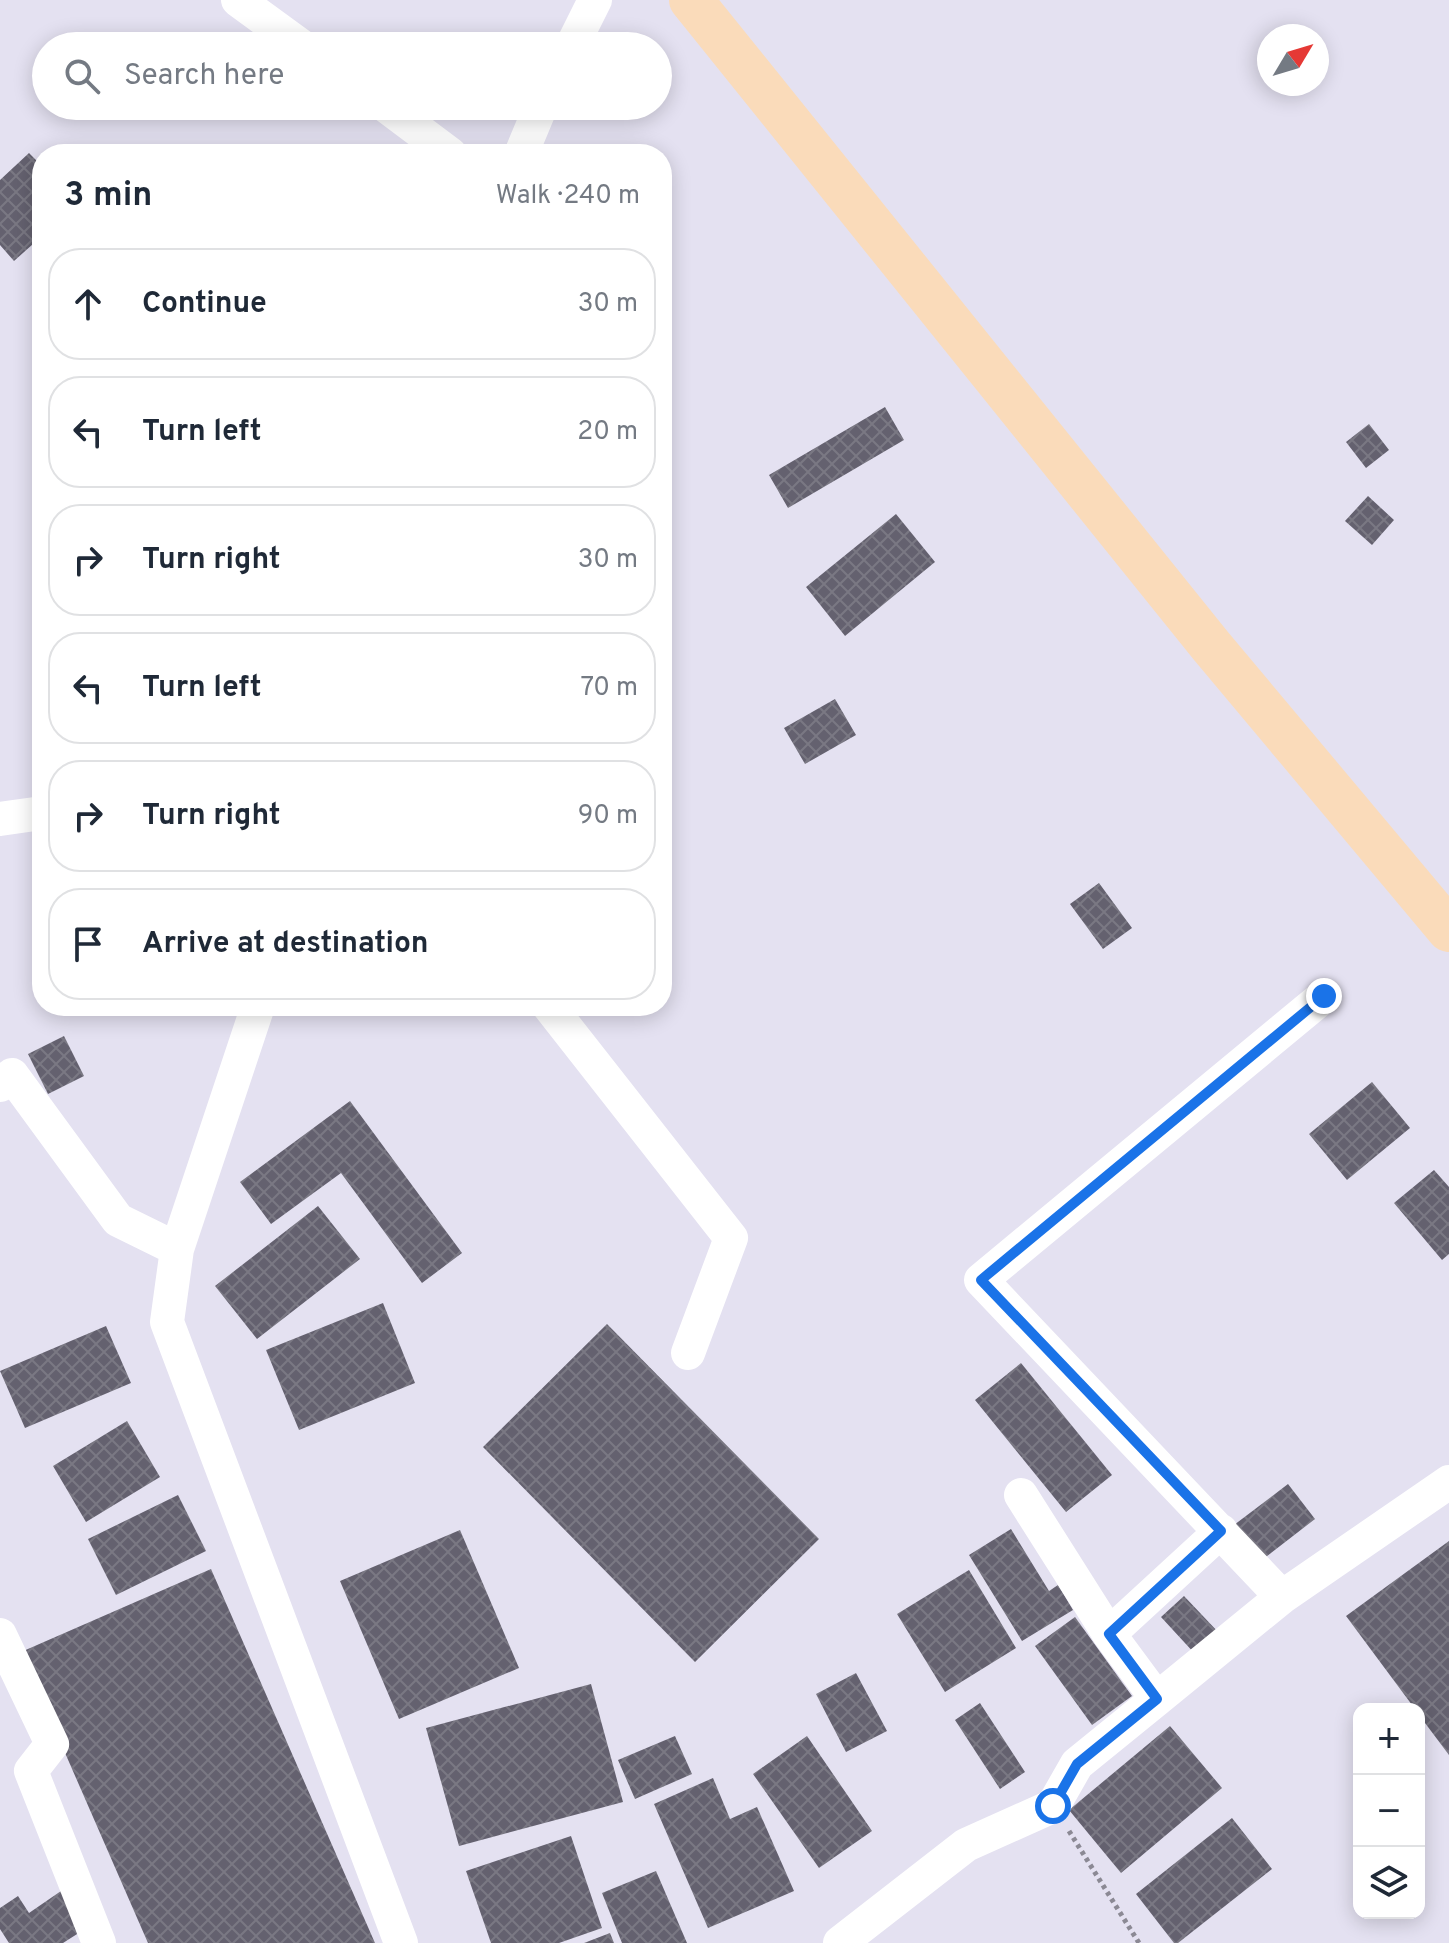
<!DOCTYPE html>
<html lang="en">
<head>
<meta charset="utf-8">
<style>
	body { margin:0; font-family:Overpass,sans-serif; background:#f6f6f7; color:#1f2937 }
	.controls { position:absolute; right:24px; bottom:24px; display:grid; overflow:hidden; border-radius:16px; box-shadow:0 4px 20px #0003 }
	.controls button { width:72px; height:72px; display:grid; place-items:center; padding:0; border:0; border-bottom:2px solid #e0e1e3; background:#fff; color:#1f2937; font:40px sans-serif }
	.compass { position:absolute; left:1257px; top:24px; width:72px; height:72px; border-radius:50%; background:#fff; box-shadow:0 4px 20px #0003; rotate:52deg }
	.stop { position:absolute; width:24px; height:24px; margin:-18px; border:6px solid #1a73e8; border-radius:50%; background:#fff }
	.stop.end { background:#1a73e8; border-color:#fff; box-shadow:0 2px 8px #0008 }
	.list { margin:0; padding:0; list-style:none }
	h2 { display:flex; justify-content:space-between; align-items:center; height:104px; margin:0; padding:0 32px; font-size:34px }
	h2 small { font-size:26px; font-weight:400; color:#747a83 }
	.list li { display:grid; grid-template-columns:52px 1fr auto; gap:24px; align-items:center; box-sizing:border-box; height:112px; margin:0 16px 16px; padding:0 16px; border:2px solid #e0e1e3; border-radius:32px }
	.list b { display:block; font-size:30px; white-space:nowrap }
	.list em { font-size:26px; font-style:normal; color:#747a83 }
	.icon { flex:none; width:44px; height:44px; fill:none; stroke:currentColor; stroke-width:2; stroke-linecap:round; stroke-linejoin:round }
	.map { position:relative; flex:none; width:1449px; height:1943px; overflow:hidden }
	.search { position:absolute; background:#fff; box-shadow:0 4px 20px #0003; left:32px; top:32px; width:640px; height:88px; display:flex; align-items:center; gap:20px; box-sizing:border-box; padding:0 28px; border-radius:44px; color:#747a83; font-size:30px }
	.panel { position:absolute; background:#fff; box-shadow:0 4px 20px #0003; left:32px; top:144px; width:640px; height:872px; border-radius:32px }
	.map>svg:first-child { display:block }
	.building { fill:url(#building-cross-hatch) }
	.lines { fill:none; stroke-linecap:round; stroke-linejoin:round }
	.path { stroke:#8b8994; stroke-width:5; stroke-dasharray:4 4; stroke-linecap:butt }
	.minor { stroke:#fff; stroke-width:34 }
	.primary { stroke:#fadbba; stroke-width:44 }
	.route { stroke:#1a73e8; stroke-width:10 }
</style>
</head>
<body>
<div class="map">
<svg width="1449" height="1943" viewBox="0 0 1449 1943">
	<defs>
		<pattern id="building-cross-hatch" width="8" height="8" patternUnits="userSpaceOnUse" patternTransform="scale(2)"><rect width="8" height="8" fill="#64616f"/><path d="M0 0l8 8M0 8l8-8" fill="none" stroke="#7a7883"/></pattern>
	</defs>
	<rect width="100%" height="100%" fill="#e4e1f1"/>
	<!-- building -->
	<path class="building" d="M29,153L42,166V236L14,261L0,245V180Z
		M885,407L904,440L788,508L769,475Z
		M1369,424L1389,450L1366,468L1346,442Z
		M1368,496L1394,520L1372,545L1345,521Z
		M896,514L935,562L845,636L806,587Z
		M835,699L856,735L805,764L784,728Z
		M1099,883L1132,928L1103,949L1070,904Z
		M64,1036L84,1076L48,1094L28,1054Z
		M1372,1082L1410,1128L1347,1180L1309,1134Z
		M350,1101L462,1253L422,1283L341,1173L271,1224L240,1182Z
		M1434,1170L1449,1187V1254L1442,1260L1394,1203Z
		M318,1206L360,1259L257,1339L215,1286Z
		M383,1303L415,1383L299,1430L266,1350Z
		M607,1324L819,1539L695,1662L483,1447Z
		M106,1326L131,1383L25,1428L0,1371Z
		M1021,1363L1112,1475L1066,1512L975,1400Z
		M127,1421L160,1477L86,1522L53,1466Z
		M1288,1484L1315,1519L1262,1560L1234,1525Z
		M178,1495L206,1551L116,1595L88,1539Z
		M1011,1529L1049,1591L1058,1585L1073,1610L1022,1641L969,1555Z
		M460,1530L519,1668L399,1719L340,1581Z
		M1449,1541V1755L1419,1715V1709H1415L1346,1616Z
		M211,1569L375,1943H148L21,1652Z
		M969,1570L1016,1648L945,1692L897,1614Z
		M1184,1596L1220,1634L1196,1655L1161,1617Z
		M1075,1617L1132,1696L1092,1725L1035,1646Z
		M856,1673L887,1731L846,1752L816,1694Z
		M591,1684L623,1802L459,1846L426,1728Z
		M980,1703L1025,1772L1000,1789L955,1720Z
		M1170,1726L1222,1788L1121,1873L1069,1810Z
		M675,1736L692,1774L635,1799L618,1760Z
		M807,1736L872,1831L819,1868L753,1774Z
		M713,1778L730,1819L757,1807L794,1891L708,1928L654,1804Z
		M1232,1818L1272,1869L1178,1943H1174L1136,1894Z
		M571,1836L602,1928L559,1943H491L466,1871Z
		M656,1871L687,1943H622L602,1893Z
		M61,1891L85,1929L63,1943H9L0,1929V1908L18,1896L29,1913Z
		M610,1933L614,1943H584Z"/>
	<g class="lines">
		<!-- path -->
		<path class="path" d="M1069,1831L1139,1943"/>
		<!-- minor -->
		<path class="minor" d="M238,0L301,46
			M572,46L595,0
			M386,106L450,154
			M521,154L541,106
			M0,819L42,813
			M258,1006L177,1249L167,1322L401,1943
			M549,1006L731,1238L688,1353
			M0,1085L12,1075L118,1220L177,1249
			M1021,1495L1109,1634L1157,1699
			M1282,1597L981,1280L1324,996
			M1109,1634L1221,1531
			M0,1635L52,1744L31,1771L99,1943
			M840,1943L966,1845L1053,1806L1077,1764L1157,1699L1282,1597L1449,1482"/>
		<!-- primary -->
		<path class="primary" d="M691,0L1211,646L1449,930"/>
	</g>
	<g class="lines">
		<!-- route -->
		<path class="route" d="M1053,1806L1077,1764L1157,1699L1109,1634L1221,1531L981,1280L1324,996"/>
	</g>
</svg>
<div class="controls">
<button>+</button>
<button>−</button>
<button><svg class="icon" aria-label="layers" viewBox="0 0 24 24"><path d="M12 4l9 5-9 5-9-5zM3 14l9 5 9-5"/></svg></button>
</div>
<svg class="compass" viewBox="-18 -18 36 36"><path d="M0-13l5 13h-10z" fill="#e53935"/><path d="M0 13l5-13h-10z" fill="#747a83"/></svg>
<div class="stop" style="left:1053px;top:1806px"></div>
<div class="stop end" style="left:1324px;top:996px"></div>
<div class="search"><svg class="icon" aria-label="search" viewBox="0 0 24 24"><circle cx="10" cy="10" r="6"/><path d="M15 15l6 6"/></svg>Search here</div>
<section class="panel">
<h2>3 min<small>Walk · 240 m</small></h2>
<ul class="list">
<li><svg class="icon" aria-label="ahead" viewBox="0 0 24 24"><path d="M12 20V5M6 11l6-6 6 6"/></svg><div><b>Continue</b></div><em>30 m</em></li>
<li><svg class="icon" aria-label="left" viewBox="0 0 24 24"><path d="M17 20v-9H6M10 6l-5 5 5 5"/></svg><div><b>Turn left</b></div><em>20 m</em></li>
<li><svg class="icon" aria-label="right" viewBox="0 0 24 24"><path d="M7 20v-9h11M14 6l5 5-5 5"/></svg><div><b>Turn right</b></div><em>30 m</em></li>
<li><svg class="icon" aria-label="left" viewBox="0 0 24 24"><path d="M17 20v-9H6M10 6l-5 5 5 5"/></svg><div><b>Turn left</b></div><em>70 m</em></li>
<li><svg class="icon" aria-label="right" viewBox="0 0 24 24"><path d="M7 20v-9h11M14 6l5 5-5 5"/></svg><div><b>Turn right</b></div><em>90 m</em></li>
<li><svg class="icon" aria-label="arrive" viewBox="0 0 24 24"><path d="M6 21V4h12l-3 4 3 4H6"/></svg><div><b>Arrive at destination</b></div></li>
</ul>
</section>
</div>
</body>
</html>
